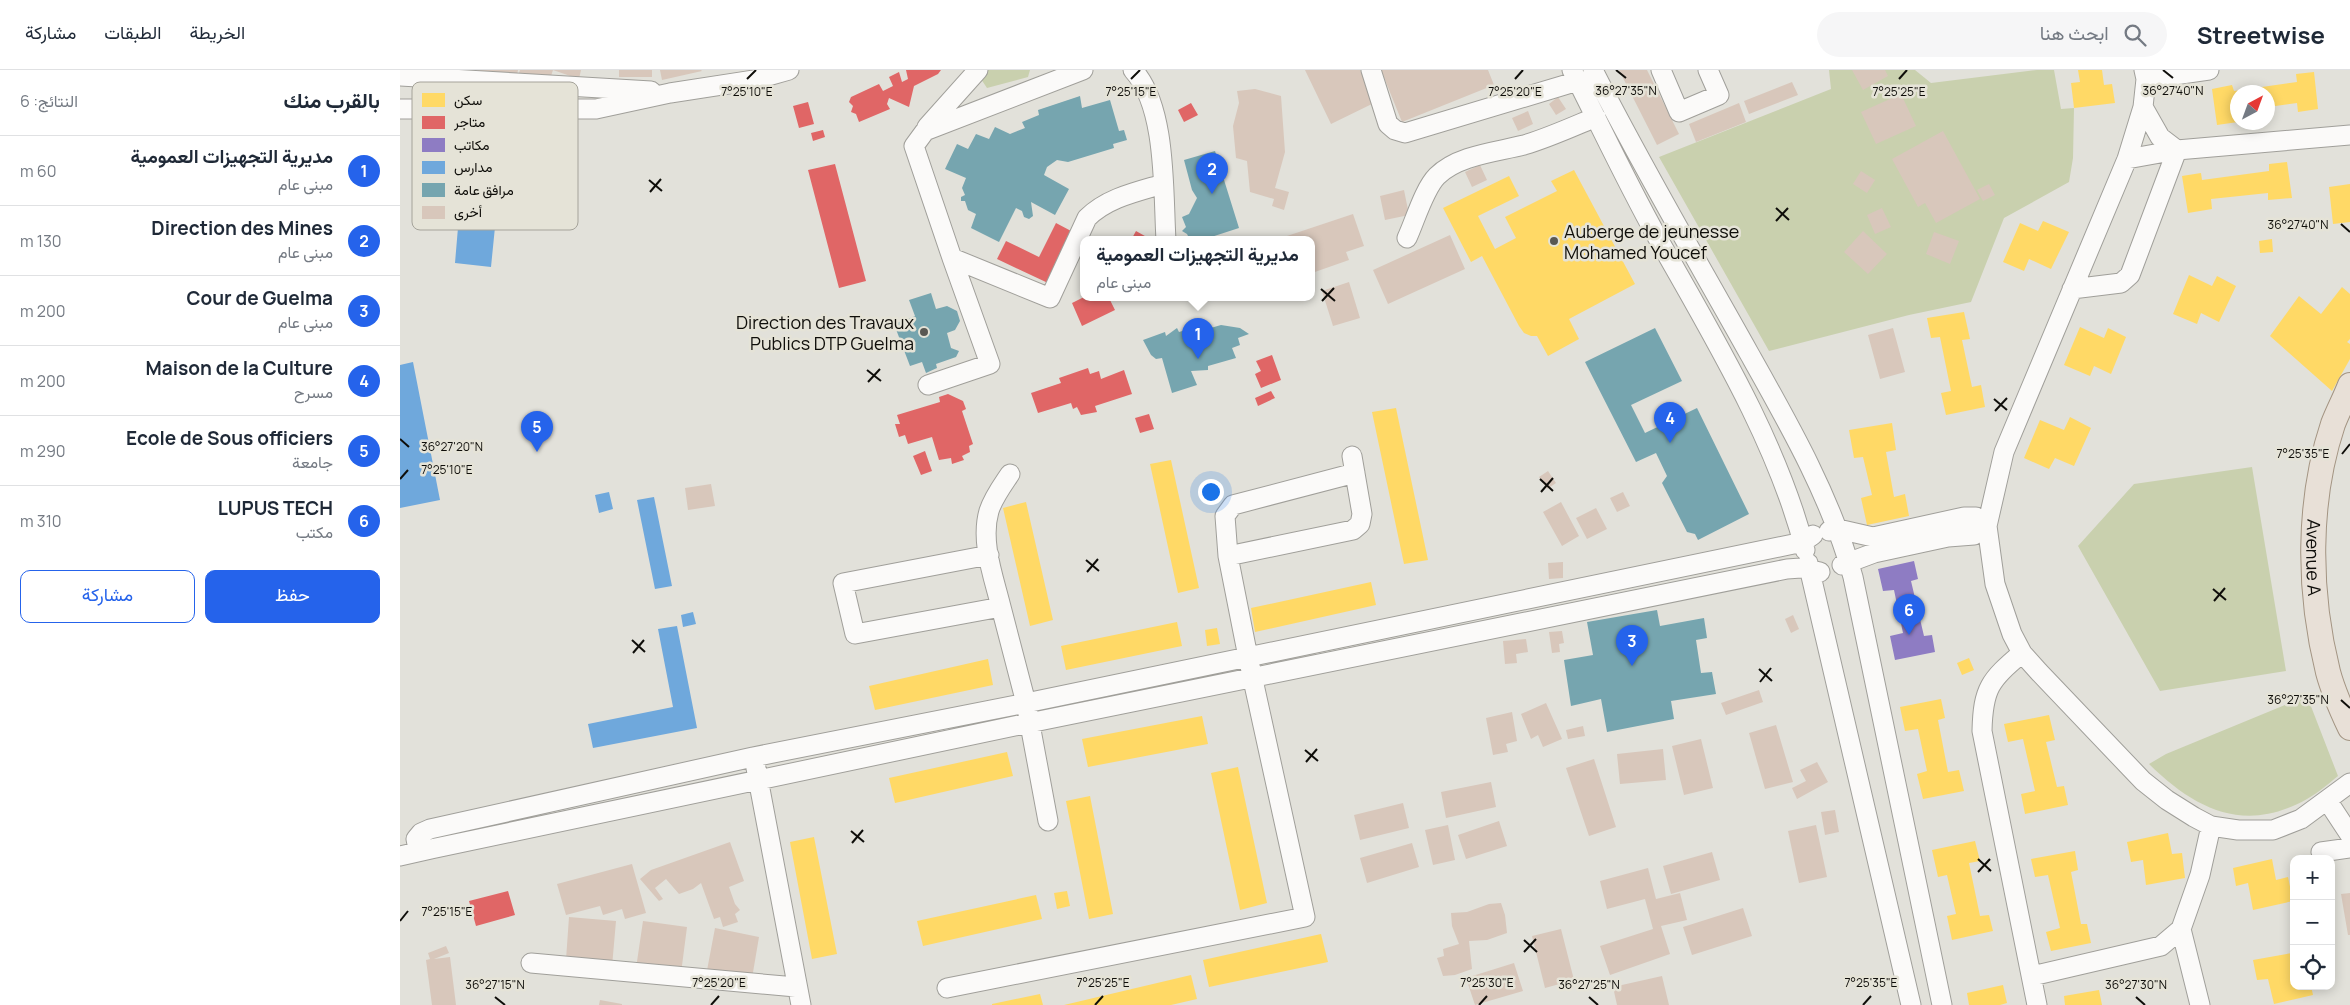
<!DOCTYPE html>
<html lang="ar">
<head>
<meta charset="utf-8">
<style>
	body { margin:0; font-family:Manrope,Vazirmatn,sans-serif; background:#f6f6f7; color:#1f2937; direction:rtl }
	.controls { position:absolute; right:15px; bottom:15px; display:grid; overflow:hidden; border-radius:10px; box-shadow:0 2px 12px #0003 }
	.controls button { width:45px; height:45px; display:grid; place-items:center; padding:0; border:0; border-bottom:1px solid #e0e1e3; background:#fff; color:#1f2937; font:25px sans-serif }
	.compass { position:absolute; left:1830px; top:15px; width:45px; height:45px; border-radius:50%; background:#fff; box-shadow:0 2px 12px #0003; rotate:41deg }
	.you { position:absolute; left:810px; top:421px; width:18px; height:18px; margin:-12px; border:4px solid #fff; border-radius:50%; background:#1a73e8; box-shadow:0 0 0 8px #1a73e833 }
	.badge { display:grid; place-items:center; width:32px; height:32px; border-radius:50%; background:#2563eb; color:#fff; font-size:16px; font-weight:700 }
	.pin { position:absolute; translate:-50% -41px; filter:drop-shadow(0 1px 2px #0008) }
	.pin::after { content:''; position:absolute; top:26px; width:18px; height:15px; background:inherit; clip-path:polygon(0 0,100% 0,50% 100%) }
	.popup { position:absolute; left:680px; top:166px; width:235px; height:65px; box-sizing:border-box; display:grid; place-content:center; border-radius:10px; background:#fff; filter:drop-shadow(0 1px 4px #0005); font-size:16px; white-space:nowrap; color:#747a83 }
	.popup b { font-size:19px; color:#1f2937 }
	.popup::after { content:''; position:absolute; left:50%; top:100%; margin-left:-10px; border:10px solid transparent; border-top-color:#fff }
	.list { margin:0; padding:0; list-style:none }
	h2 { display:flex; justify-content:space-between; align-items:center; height:65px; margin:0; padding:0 20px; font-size:21px }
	h2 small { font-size:16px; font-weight:400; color:#747a83 }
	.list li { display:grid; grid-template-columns:32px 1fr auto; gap:15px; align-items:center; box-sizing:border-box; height:70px; padding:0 20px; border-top:1px solid #e0e1e3 }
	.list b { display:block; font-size:19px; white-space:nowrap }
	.list p { margin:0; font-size:16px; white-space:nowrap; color:#747a83 }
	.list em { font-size:16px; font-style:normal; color:#747a83 }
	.actions { display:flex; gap:10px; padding:15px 20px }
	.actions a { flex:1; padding:11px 0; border:1px solid #2563eb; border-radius:10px; text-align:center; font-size:18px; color:#2563eb }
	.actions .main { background:#2563eb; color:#fff }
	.icon { flex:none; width:28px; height:28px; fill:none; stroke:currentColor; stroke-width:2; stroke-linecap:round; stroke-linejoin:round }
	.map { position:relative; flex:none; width:1950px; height:935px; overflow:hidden; direction:ltr }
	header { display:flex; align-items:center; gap:30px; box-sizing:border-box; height:70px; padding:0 25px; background:#fff; border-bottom:1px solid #e0e1e3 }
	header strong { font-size:24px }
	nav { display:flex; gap:28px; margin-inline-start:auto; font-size:18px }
	.search { width:350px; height:45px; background:#f6f6f7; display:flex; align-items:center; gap:12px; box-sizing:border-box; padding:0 18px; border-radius:28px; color:#747a83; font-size:19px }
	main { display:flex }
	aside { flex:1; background:#fff }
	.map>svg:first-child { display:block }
	.green { fill:#c9d0ae }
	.homes { fill:#ffd966 }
	.shops { fill:#e06666 }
	.offices { fill:#8e7cc3 }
	.schools { fill:#6fa8dc }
	.public { fill:#76a5af }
	.building { fill:#d8c7bb }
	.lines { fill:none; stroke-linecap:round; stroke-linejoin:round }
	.minor-casing { stroke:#a09f9a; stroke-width:21 }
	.major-casing { stroke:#a39482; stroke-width:26 }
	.minor { stroke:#fbfaf9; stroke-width:19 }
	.major { stroke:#e8e0d7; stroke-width:24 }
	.ticks { fill:none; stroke:#0f0e0a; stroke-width:2 }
	.poi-dot { fill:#595853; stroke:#e5e3d7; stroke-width:2 }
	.labels { text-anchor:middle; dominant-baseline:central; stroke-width:5; stroke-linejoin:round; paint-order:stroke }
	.poi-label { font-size:18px; fill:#0f0e0a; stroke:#e5e3d7; text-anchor:start }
	.street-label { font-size:18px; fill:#0f0e0a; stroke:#e5e3d7 }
	.key { fill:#e5e3d7; stroke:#a5a39a; stroke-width:1 }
	.key-label { font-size:14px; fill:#0f0e0a }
	.ticks-label { font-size:12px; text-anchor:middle; fill:#0f0e0a; stroke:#e5e3d7; stroke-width:5; stroke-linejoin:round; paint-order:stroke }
</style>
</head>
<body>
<header>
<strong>Streetwise</strong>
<div class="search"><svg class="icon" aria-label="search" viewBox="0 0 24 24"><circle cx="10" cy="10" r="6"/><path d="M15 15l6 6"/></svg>ابحث هنا</div>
<nav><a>الخريطة</a><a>الطبقات</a><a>مشاركة</a></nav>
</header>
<main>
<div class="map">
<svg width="1950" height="935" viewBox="0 0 1950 935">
	<rect width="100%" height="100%" fill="#e2e1da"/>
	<!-- green -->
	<path class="green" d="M587,0H630L628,7L587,18L581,9Z
		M1429,0H1515L1531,13L1637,0H1654L1661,39L1674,38L1673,88L1669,112L1604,148L1571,232L1509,245L1369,281L1259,87L1431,19Z
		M1852,397L1886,601L1760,621L1678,476L1734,414Z
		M1907,626L1938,706C1928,714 1918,723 1907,729C1845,764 1796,740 1749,694L1766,684Z"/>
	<!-- homes -->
	<path class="homes" d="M1678,0H1702L1704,15L1712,14L1715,33L1674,38L1671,13L1680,12Z
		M1914,2L1918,39L1898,42L1897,33L1868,37V22H1838V52L1817,55L1812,19L1832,15L1834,21L1897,12L1896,4Z
		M1887,92L1892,128L1868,130V123L1811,129L1812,139L1788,143L1782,106L1801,103L1802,110L1869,101V94Z
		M1174,100L1235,214L1169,249L1179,269L1148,286L1137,266H1131L1124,263L1119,256L1082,186L1071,192L1043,138L1109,106L1119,126L1078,146L1095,179L1116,168L1105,147L1157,121L1151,111Z
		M1950,114V152L1933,154L1929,117Z
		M1643,151L1669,162L1651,199L1629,189L1624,201L1603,192L1620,153L1638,161Z
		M1872,169L1873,182L1860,183L1859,171Z
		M1789,205L1812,216L1817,206L1836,216L1819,252L1801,243L1797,254L1773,244Z
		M1942,217L1950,224V269L1947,272L1950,274V289L1932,321L1870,266L1899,226L1921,244Z
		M1564,242L1570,269L1562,270L1572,317L1581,315L1585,337L1546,345L1541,323L1551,321L1540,267L1531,268L1527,248Z
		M1680,257L1704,268L1708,258L1726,267L1711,304L1694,296L1690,306L1664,295Z
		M996,338L1028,490L1004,494L972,342Z
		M1670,347L1691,358L1674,396L1655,388L1649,399L1624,388L1640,350L1664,360Z
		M1492,353L1496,380L1486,382L1494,427L1505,424L1509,446L1467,455L1461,428L1472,425L1463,387L1454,388L1449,360Z
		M771,390L799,518L778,523L750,394Z
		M626,432L653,550L630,556L603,438Z
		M971,512L976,535L855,562L851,538Z
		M777,552L782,576L666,600L661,576Z
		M817,558L820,574L807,576L805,560Z
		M1569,588L1574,600L1562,605L1557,593Z
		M588,589L593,615L475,640L469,616Z
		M1541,629L1545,648L1538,650L1548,702L1559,700L1564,721L1523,729L1517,704L1527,701L1518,659L1505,661L1500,637Z
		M1649,645L1655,670L1646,672L1657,717L1664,716L1668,735L1625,744L1621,724L1635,721L1623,669L1608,672L1604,654Z
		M802,646L808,674L688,697L682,669Z
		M607,682L613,706L495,733L489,708Z
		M838,697L867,833L840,840L811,703Z
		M690,726L713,844L689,849L666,731Z
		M1768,763L1772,784L1782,783L1785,808L1746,815L1743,790L1731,792L1727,772Z
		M414,767L437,884L412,889L390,772Z
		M1575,771L1580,791L1569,793L1580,846L1589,845L1593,861L1552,870L1547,846L1556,844L1547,805L1538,807L1532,780Z
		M1675,781L1678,800L1671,802L1681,854H1687L1691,873L1651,881L1646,862L1660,858L1648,805L1635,807L1631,789Z
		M1872,789L1876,810L1888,807L1893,831L1853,840L1848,813L1836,816L1833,798Z
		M667,821L670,836L657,839L654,823Z
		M636,825L642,849L523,876L517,851Z
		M921,864L928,892L809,917L803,890Z
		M1892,883L1894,916H1911L1913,925L1874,934L1868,909L1857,910L1853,890Z
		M791,905L797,929L771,935H664Z
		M1603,915L1607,933L1600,935H1569L1567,923Z
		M1699,920L1702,935H1665L1664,926Z
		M640,924L643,935H592V934Z"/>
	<!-- shops -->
	<path class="shops" d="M506,0H541L538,4L514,16L509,37L489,28L487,34L490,39L459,52L456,44L451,42L453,36L449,32L451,27L479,14L483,21L493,16L489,7L499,2L502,12L508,9Z
		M408,32L414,54L399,58L393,36Z
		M791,33L798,45L784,52L778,40Z
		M423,60L425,67L413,71L411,63Z
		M435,94L466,211L439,218L408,100Z
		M656,153L673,162L648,213L597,189L606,171L639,187Z
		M736,161L752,170H731Z
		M684,227L709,228L715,240L682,256L672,233Z
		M872,285L881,310L861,318L855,304L861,301L856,291Z
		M688,298L690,304L699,301L701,309L724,300L732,324L695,336L697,342L681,345L677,337L673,339L671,333L638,343L631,323L661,313L659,308Z
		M871,321L875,328L858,336L855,328Z
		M548,324L563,331L566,339L562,341L573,374L569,376L570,382L562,386L564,390L552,394L551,388L539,390L532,367L508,374L505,365L499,367L495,354H500L497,345L540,332L539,327Z
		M749,344L754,359L740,363L735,348Z
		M525,381L532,401L521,405L513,386Z
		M108,821L115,845L76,856L69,831Z"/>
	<!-- offices -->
	<path class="offices" d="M1514,491L1518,509L1511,511L1524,566L1532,565L1535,582L1495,590L1490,566L1503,563L1494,520L1483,521L1478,499Z"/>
	<!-- schools -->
	<path class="schools" d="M60,134L97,137L91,197L55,193Z
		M13,292L40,430L0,438V295Z
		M209,422L213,439L199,443L195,425Z
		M254,427L272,516L255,519L237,430Z
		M293,542L296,554L283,557L281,545Z
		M277,556L297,658L193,678L188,654L273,637L258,559Z"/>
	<!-- public -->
	<path class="public" d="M680,26L682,38L710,30L719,61L724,60L727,70L713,74L714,78L668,92L657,90L647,97L644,105L669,119L655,145L631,132L633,146L629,149L624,147L622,141L616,138L599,172L571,158L576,144L568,140L565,131H561V127L565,125L562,118L566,108L545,99L557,74L568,79L576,64L589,69L595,57L610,64L625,58L622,52L639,45L638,40Z
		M815,81L839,158L802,170H790L787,164L782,161L786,157L782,147L789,144L797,128L792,120L784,90Z
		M531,223L536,239L547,236L557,241L560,251L555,260L547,263L551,278L559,281L556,287L536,294L537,298L526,303L522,292L510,296L494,254L515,246L509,230Z
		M821,255L840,258L849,264L838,268L840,275L832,278L836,288L808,296V300L791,301L797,315L772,323L762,288L756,289L751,285L743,270L765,262L766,266L777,258L779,262L789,259L790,264Z
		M1255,258L1282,311L1231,335L1245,363L1297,338L1349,444L1298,470L1295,464L1287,462L1262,413L1267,406L1256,383L1236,392L1185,292Z
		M1257,540L1260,556L1304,548L1307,568L1296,570L1301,603L1312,602L1316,624L1271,631L1274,649L1207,662L1201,629L1171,636L1164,590L1193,585L1187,552Z"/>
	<!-- building -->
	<path class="building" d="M77,0H118L116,10Z
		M120,0H153L149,12L119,3Z
		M153,0H181L179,9Z
		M219,0H252V7H219Z
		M260,0H301L302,1L262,10Z
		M905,0H960L976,32L931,54Z
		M981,0H1088L1094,15L1002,52Z
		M1219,0H1247L1279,64L1257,75Z
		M1452,0H1485L1488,6L1463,20Z
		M1392,12L1398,25L1349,44L1344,31Z
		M855,19L881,26L885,82L875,118L889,122L884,140L872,136L874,129L850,122L847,91L836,88L833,56L839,33L837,21Z
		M1501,24L1516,56L1476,74L1461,42Z
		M1158,27L1166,39L1156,45L1149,34Z
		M1339,33L1346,52L1296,72L1289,54Z
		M1128,41L1133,54L1118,61L1112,48Z
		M1543,61L1580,129L1536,153L1525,133L1518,137L1492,89Z
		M1080,95L1087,110L1072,117L1065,102Z
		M1461,101L1475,110L1467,123L1453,114Z
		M1589,114L1595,125L1583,131L1577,120Z
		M1004,120L1009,145L985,150L980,126Z
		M1482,138L1491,157L1475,164L1467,145Z
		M953,144L964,176L946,182L949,190L912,203V170H875Z
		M1463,161L1487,184L1468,204L1444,182Z
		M1534,162L1559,171L1550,194L1526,184Z
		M1050,165L1065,199L988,234L973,200Z
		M949,212L960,248L933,256L922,221Z
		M1493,258L1505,302L1480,309L1468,265Z
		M1148,401L1156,413L1147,419L1139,407Z
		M311,414L315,436L288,440L285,418Z
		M1223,422L1230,436L1217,442L1210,428Z
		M1161,432L1179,466L1162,476L1143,442Z
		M1196,438L1207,459L1187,469L1176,448Z
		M1163,492V508L1149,509L1148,493Z
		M1393,545L1399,559L1391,563L1385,549Z
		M1162,561L1164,573L1159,574L1160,582L1152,583L1149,562Z
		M1126,569L1128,582L1116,584L1117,593L1105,594L1103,571Z
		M1359,620L1363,632L1326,645L1321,633Z
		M1146,633L1162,669L1143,677L1138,665L1131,669L1121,644Z
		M1112,642L1117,671L1106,674L1108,682L1093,685L1086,648Z
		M1376,655L1393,712L1365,719L1349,663Z
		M1183,656L1185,666L1168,669L1166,660Z
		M1301,669L1313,718L1284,725L1272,676Z
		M1263,679L1266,710L1220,714L1217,684Z
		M1194,689L1216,757L1189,766L1166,698Z
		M1417,692L1428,712L1397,729L1392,718L1406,711L1400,700Z
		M1091,712L1096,737L1046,748L1041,722Z
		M1003,733L1009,758L960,770L954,745Z
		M1435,740L1439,762L1425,765L1421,742Z
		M1099,751L1107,776L1066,789L1058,765Z
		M1048,755L1055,790L1033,795L1025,760Z
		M1416,755L1427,807L1399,813L1388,761Z
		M330,772L344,811L329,817L335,834L340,840L335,844L338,852L323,857L320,847L314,849L301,813L293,819L279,824L266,809L255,818L263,829L259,831L240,809L251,800Z
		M1012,773L1019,797L967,813L960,788Z
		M1312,782L1320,810L1271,824L1263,796Z
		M232,794L246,843L225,849L222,839L203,845L200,836L166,845L157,814Z
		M1248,798L1256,829L1280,823L1287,850L1261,856L1270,884L1210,905L1200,876L1253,859L1245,829L1207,839L1200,811Z
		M1950,823V865H1948L1941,824Z
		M1101,833L1105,845L1107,863L1087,870L1069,871L1072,899L1055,905L1043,906L1037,888L1044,886L1043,879L1059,874L1052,856L1051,843L1067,842L1089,834Z
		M1343,838L1352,866L1292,885L1283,857Z
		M169,847L216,851L211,908L165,904Z
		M243,851L287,857L280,911L235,905Z
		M315,858L359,867L350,920L305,911Z
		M1161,859L1174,910L1145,918L1132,866Z
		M46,876L49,883L34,889L50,887L56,935H32L26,890L30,889L28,883Z
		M1114,893L1123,921L1075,935L1066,908Z
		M1262,906L1269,935H1217L1213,917Z
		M200,930L222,934V935H199Z"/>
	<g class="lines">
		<!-- minor casing -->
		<g class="minor-casing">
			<path id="minor" d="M683,0L525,61L514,76L552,188L650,228L687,148C707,128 736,122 763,114
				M733,0C767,37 763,122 766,170
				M971,0L988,54L995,60L1005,63L1178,11
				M1172,0C1200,55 1226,111 1256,165C1311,263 1377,370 1405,480
				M1193,0C1242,97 1297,190 1350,285C1390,356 1431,428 1453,507L1542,935
				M1261,0L1279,42L1319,25L1308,0
				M1744,0L1746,9L1743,37L1727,89L1604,382L1587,456L1595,514L1612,564L1622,583L1639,602L1743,711L1767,730L1794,747L1811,756L1838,760H1873L1901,749L1950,713
				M0,6L251,21
				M1746,9L1809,0
				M1743,37L1760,67L1777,80L1950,65
				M0,39H196L270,23L354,10L389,0
				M527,57L578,0
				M1007,168C1015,151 1024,119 1037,106C1058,85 1097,82 1124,75C1148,68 1172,57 1196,47
				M1672,219L1721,213L1730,205L1777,80L1727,89
				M528,315L590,294L552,188
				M1429,461L1438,459L1473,467L1564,447H1576L1587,456L1574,465L1548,467L1474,483L1442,495
				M1413,465L1403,472L626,633L353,687L30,759L21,763L16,769L17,774L22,778L31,779L629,653L1387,499L1401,498L1420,502
				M589,485L443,513L455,564L601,537L626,633L648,751
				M828,486L953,460L960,454L962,444L952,386
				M1408,493L1511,935
				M601,537C594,508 580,472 589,441C593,428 602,416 610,404
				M1622,583C1590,610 1583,618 1582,661L1637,935
				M356,698L401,935
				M1927,730L1950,765
				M1921,782L1950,778
				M0,786L31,779
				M1781,859L1800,935
				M131,893L396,917
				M1632,906L1761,876L1781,859L1800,805L1811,756
				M547,918L905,847L848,587L828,486L825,446L833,435L955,403"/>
		</g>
		<!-- major casing -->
		<g class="major-casing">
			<g id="major">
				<path id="s1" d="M1950,315C1945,328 1938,341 1933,354C1907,432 1908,522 1928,602C1933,621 1942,641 1950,658"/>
			</g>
		</g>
		<!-- minor -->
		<use href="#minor" class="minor"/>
		<!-- major -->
		<use href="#major" class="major"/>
	</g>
	<!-- ticks -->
	<path class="ticks" d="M1216,0L1226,8M1763,0L1773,8M347,9L356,0M731,9L740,0M1115,9L1123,0M1499,9L1507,0M249,110L262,121M250,122L261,109M1376,138L1389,150M1376,151L1388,138M1941,154L1950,162M921,219L935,231M922,231L934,218M467,300L481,311M468,312L480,299M1594,329L1607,340M1595,341L1607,328M0,369L9,377M1942,384L1950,374M0,409L8,400M1140,409L1153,421M1141,422L1153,408M686,490L699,501M687,502L698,489M1813,519L1826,530M1814,531L1825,518M232,570L245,582M233,583L244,570M1359,599L1372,611M1360,612L1371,598M1941,630L1950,638M905,680L918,691M906,692L917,679M451,761L464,772M452,773L463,760M1578,789L1591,801M1578,802L1590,789M0,851L8,841M1124,870L1137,882M1124,882L1136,869M95,927L105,935M1189,927L1198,935M1736,927L1745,935M311,935L319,926M695,935L703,926M1079,935L1087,926M1463,935L1471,926"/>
	<!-- markers -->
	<g class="poi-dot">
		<circle cx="1154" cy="171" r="5"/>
		<circle cx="524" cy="262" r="5"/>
	</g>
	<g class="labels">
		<!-- poi labels -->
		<g class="poi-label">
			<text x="1164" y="161">Auberge de jeunesse<tspan x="1164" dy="21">Mohamed Youcef</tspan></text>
			<text x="514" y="252" text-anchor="end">Direction des Travaux<tspan x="514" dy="21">Publics DTP Guelma</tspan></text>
		</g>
		<!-- street labels -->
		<g class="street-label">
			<text stroke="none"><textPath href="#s1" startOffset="178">Avenue A</textPath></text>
		</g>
	</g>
	<!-- legend -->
	<rect x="12" y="12" width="166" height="148" rx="8" class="key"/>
	<rect x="22" y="23" width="23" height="14" fill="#ffd966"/>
	<rect x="22" y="46" width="23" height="13" fill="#e06666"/>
	<rect x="22" y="68" width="23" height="14" fill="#8e7cc3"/>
	<rect x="22" y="91" width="23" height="13" fill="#6fa8dc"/>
	<rect x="22" y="113" width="23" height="14" fill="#76a5af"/>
	<rect x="22" y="136" width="23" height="13" fill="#d8c7bb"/>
	<g class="key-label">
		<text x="54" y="35">سكن</text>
		<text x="54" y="57">متاجر</text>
		<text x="54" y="80">مكاتب</text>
		<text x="54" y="102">مدارس</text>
		<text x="54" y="125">مرافق عامة</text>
		<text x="54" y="147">أخرى</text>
	</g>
	<g class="ticks-label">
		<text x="1226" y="25">36°27'35"N</text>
		<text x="1773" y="25">36°27'40"N</text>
		<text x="347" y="26">7°25'10"E</text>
		<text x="731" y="26">7°25'15"E</text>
		<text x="1115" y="26">7°25'20"E</text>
		<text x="1499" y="26">7°25'25"E</text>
		<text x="1898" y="159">36°27'40"N</text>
		<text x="52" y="381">36°27'20"N</text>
		<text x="1903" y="388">7°25'35"E</text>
		<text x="47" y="404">7°25'10"E</text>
		<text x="1898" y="634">36°27'35"N</text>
		<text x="47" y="846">7°25'15"E</text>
		<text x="319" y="917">7°25'20"E</text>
		<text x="703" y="917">7°25'25"E</text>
		<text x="1087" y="917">7°25'30"E</text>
		<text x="1471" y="917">7°25'35"E</text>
		<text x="95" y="919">36°27'15"N</text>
		<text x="1189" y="919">36°27'25"N</text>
		<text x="1736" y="919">36°27'30"N</text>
	</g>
</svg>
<div class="controls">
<button>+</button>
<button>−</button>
<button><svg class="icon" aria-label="locate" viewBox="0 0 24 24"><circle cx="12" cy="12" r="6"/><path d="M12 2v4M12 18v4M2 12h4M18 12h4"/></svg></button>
</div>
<svg class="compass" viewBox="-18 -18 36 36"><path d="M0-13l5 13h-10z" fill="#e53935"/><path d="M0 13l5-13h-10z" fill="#747a83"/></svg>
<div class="you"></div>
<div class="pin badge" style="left:798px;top:289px">1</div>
<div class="popup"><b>مديرية التجهيزات العمومية</b>مبنى عام</div>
<div class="pin badge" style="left:812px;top:124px">2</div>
<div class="pin badge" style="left:1232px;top:596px">3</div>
<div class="pin badge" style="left:1270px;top:373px">4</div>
<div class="pin badge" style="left:137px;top:382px">5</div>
<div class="pin badge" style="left:1509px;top:565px">6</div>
</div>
<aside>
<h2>بالقرب منك<small>النتائج: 6</small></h2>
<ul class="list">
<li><span class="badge">1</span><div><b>مديرية التجهيزات العمومية</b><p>مبنى عام</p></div><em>60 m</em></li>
<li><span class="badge">2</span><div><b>Direction des Mines</b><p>مبنى عام</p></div><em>130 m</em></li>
<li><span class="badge">3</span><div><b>Cour de Guelma</b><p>مبنى عام</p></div><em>200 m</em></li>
<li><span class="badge">4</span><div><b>Maison de la Culture</b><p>مسرح</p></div><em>200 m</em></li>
<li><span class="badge">5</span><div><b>Ecole de Sous officiers</b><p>جامعة</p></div><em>290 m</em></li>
<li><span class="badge">6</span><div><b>LUPUS TECH</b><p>مكتب</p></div><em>310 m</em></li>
</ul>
<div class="actions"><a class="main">حفظ</a><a>مشاركة</a></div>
</aside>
</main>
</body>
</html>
